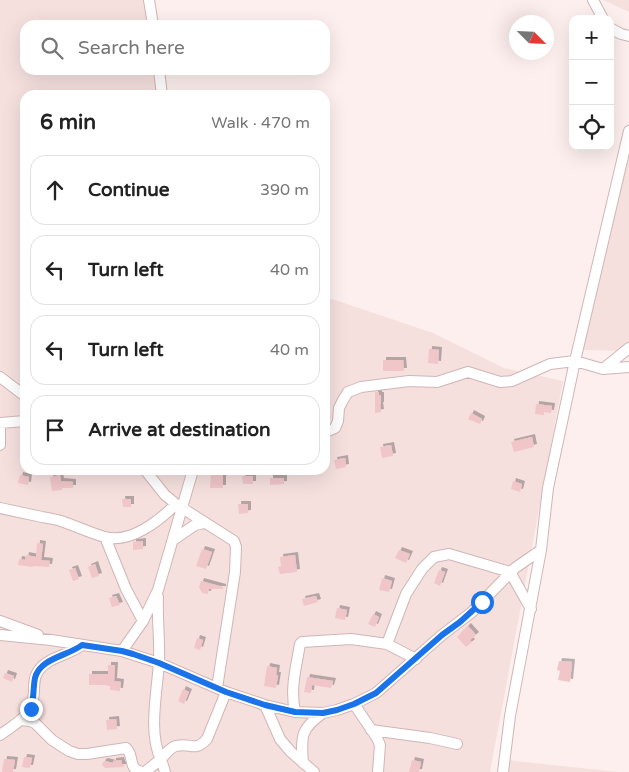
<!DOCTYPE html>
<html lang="en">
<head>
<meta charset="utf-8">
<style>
	body { margin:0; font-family:"Varela Round",sans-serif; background:#f6f6f6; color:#222 }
	.controls { position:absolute; right:15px; top:15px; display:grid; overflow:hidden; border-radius:10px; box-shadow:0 5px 20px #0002 }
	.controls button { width:45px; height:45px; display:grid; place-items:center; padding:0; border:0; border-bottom:1px solid #e0e0e0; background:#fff; color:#222; font:25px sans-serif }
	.compass { position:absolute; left:509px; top:15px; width:45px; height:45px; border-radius:50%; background:#fff; box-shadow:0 5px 20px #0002; rotate:114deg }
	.stop { position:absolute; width:15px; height:15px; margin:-11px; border:4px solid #1a73e8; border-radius:50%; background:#fff }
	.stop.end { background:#1a73e8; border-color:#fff; box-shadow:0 1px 5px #0008 }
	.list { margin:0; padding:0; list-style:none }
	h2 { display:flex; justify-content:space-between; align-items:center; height:65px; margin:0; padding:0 20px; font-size:21px }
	h2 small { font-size:16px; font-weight:400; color:#767676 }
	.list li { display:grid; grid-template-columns:32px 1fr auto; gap:15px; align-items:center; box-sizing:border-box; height:70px; margin:0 10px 10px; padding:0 10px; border:1px solid #e0e0e0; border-radius:15px }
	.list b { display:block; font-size:19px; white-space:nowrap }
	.list em { font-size:16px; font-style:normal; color:#767676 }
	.icon { flex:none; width:28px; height:28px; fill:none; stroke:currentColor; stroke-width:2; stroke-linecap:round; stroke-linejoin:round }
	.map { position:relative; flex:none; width:629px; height:772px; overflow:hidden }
	.search { position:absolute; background:#fff; box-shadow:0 5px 20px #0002; left:20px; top:20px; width:310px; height:55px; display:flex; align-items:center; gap:12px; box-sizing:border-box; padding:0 18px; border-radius:15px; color:#767676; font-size:19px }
	.panel { position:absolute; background:#fff; box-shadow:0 5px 20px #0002; left:20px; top:90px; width:310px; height:385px; border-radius:15px }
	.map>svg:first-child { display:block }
	.residential { fill:#f5e0de }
	.building { fill:#f0c6c9; filter:url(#shadow) }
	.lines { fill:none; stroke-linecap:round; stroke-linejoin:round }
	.minor-casing { stroke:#d1b5b6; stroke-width:12 }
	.minor { stroke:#fff; stroke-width:10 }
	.route { stroke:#1a73e8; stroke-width:6 }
</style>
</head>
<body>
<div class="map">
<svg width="629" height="772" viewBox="0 0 629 772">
	<defs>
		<filter id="shadow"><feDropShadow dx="3" dy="-3" stdDeviation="0" flood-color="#0004"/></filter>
	</defs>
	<rect width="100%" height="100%" fill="#fcefed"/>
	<!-- residential -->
	<path class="residential" d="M0,0H155L158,25H25V70H163L165,95H25V470H325V299H332L433,333L504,368L563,381L490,772H0Z
		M603,0H629V12Z
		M629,157V351L582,350Z
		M506,760L618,772H505Z"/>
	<!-- building -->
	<path class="building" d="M429,349L439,350L438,364L428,363Z
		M383,360H403L404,371H383Z
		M375,392H379V395H381V405H380L381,412L375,413Z
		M536,404L552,406L551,413L544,412V415L535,414Z
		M471,413L482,419L480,424L468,419Z
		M532,437L534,447L514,452L511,442Z
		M391,445L393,456L382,458L380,447Z
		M345,458L346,467L336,469L334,460Z
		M211,474L223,475V488H210Z
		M20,475L29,477L28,485L18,483Z
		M60,475L61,481L73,482V488H62V490L52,491L50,477Z
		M242,476H253V484H243Z
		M270,478H284V484L270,485Z
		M513,481L522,484L520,492L511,489Z
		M122,499H131V507H123Z
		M238,504H248V513L239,514Z
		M143,541V549L133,550V542Z
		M37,543L43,544L41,560L50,561L49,567L33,566V567L18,565L19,559L25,560L26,555L36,557Z
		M202,549L212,552L206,569L196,566Z
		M399,550L410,554L406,563L395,558Z
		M295,555L297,572L280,574L278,567L281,566L280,557Z
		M95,564L99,576L92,578L88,567Z
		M75,568L79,579L73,581L69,570Z
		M439,570L445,572L440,586L434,583Z
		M382,578L392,581L389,592L379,590Z
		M201,581L223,587V589H209L208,594L202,593L199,587Z
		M116,596L120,605L112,607L109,598Z
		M316,596L318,602L304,606L302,599Z
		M337,608L347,610L345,620L335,618Z
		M373,614L379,617L375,627L368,624Z
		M468,626L476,635L470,640L472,642L466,647L457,637Z
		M197,638L203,640L200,650L194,648Z
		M559,661L572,662L570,682L558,680L560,671L557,670Z
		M108,665H115L114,681L121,682L120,691L110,690V686H107V685H89V674H108Z
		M267,666L277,668L276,675H278L276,688L264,686Z
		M5,673L14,676L12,682L3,678Z
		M307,677L333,681L331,688L312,685L311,693L304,692Z
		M183,689L189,692L184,704L178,701Z
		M116,719L117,729L107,730L106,720Z
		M24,757L32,758L30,768L22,767Z
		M4,759L15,760L13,772H2Z
		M121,760L122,764L124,765V767L105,768L102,765L103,762L105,761L113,763V761Z
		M412,760L421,762L419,772H409Z"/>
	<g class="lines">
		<!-- minor casing -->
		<g class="minor-casing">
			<path id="minor" d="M149,0L153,25
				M593,0L603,19
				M610,28L621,34L629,36
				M159,70L162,95
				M603,369L629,348
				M0,377L25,396
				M0,423L25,421
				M325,431H328L335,428L338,421L339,408L343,400L348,392L361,387L409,381L437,382L468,372L500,382L512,381L550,364L575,361L603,369L629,367
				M0,445V423
				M145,470L165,495L176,504
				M0,508C14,511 28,514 42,517C48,518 55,519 61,521C76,526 90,533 105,537C130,544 159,521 176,504L234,541L236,547L235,572L217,688
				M105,537L126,589L143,621
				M173,540L195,525L204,523
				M0,621L38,635
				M0,635L51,640L122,651L159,663L226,692L265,705L295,712L323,713L337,710L354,704L376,693L442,635L472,612L515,568L541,550
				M387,644L406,594L422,569L434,557L449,554L510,572L531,609
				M122,651L143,621L158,590L193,470
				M354,704L377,738L380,745L378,772
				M265,705L280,739L291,752L314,772
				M295,712C290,688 296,668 300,644L302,642L351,639L387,644L416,659
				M21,720L30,721L35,723L52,740L69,751L78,754H87L126,748C135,756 127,769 142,772
				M371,730L430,738L457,744
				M0,735C19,721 32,717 34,692C34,684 34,676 39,670C48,657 70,655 82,645
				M303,763C301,737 300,729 323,713
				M145,772L161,759C148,735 157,691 159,663C160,641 157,619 158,597
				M165,772L161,759C165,755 170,747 176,746C191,742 194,753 207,739L226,692
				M503,772L510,716L541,550L548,488L575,361L629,131"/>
		</g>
		<!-- minor -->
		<use href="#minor" class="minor"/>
	</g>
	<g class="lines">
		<!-- route -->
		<path class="route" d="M31,709C34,699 33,688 35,678C40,658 68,656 82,645L122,651L133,654L159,663L226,692L265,705L295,712L323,713L337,710L354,704L376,693L442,635L460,622L482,602"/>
	</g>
</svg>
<div class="controls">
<button>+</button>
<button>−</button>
<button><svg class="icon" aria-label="locate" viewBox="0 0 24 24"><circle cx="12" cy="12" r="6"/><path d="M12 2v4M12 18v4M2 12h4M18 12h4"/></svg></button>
</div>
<svg class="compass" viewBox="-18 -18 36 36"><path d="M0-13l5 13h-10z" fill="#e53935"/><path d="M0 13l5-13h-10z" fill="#767676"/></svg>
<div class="stop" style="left:482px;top:602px"></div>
<div class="stop end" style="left:31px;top:709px"></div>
<div class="search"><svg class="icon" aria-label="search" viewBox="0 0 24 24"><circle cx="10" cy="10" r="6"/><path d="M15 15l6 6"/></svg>Search here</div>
<section class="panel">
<h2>6 min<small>Walk · 470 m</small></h2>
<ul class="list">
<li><svg class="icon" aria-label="ahead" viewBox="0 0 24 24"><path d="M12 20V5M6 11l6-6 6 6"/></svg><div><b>Continue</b></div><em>390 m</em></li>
<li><svg class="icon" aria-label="left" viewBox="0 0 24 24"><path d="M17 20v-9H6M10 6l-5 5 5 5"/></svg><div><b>Turn left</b></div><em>40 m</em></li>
<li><svg class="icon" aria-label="left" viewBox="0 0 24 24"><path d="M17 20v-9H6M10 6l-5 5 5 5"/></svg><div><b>Turn left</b></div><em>40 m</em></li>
<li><svg class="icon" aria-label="arrive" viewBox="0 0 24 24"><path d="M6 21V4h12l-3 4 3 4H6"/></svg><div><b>Arrive at destination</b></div></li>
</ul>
</section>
</div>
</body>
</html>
